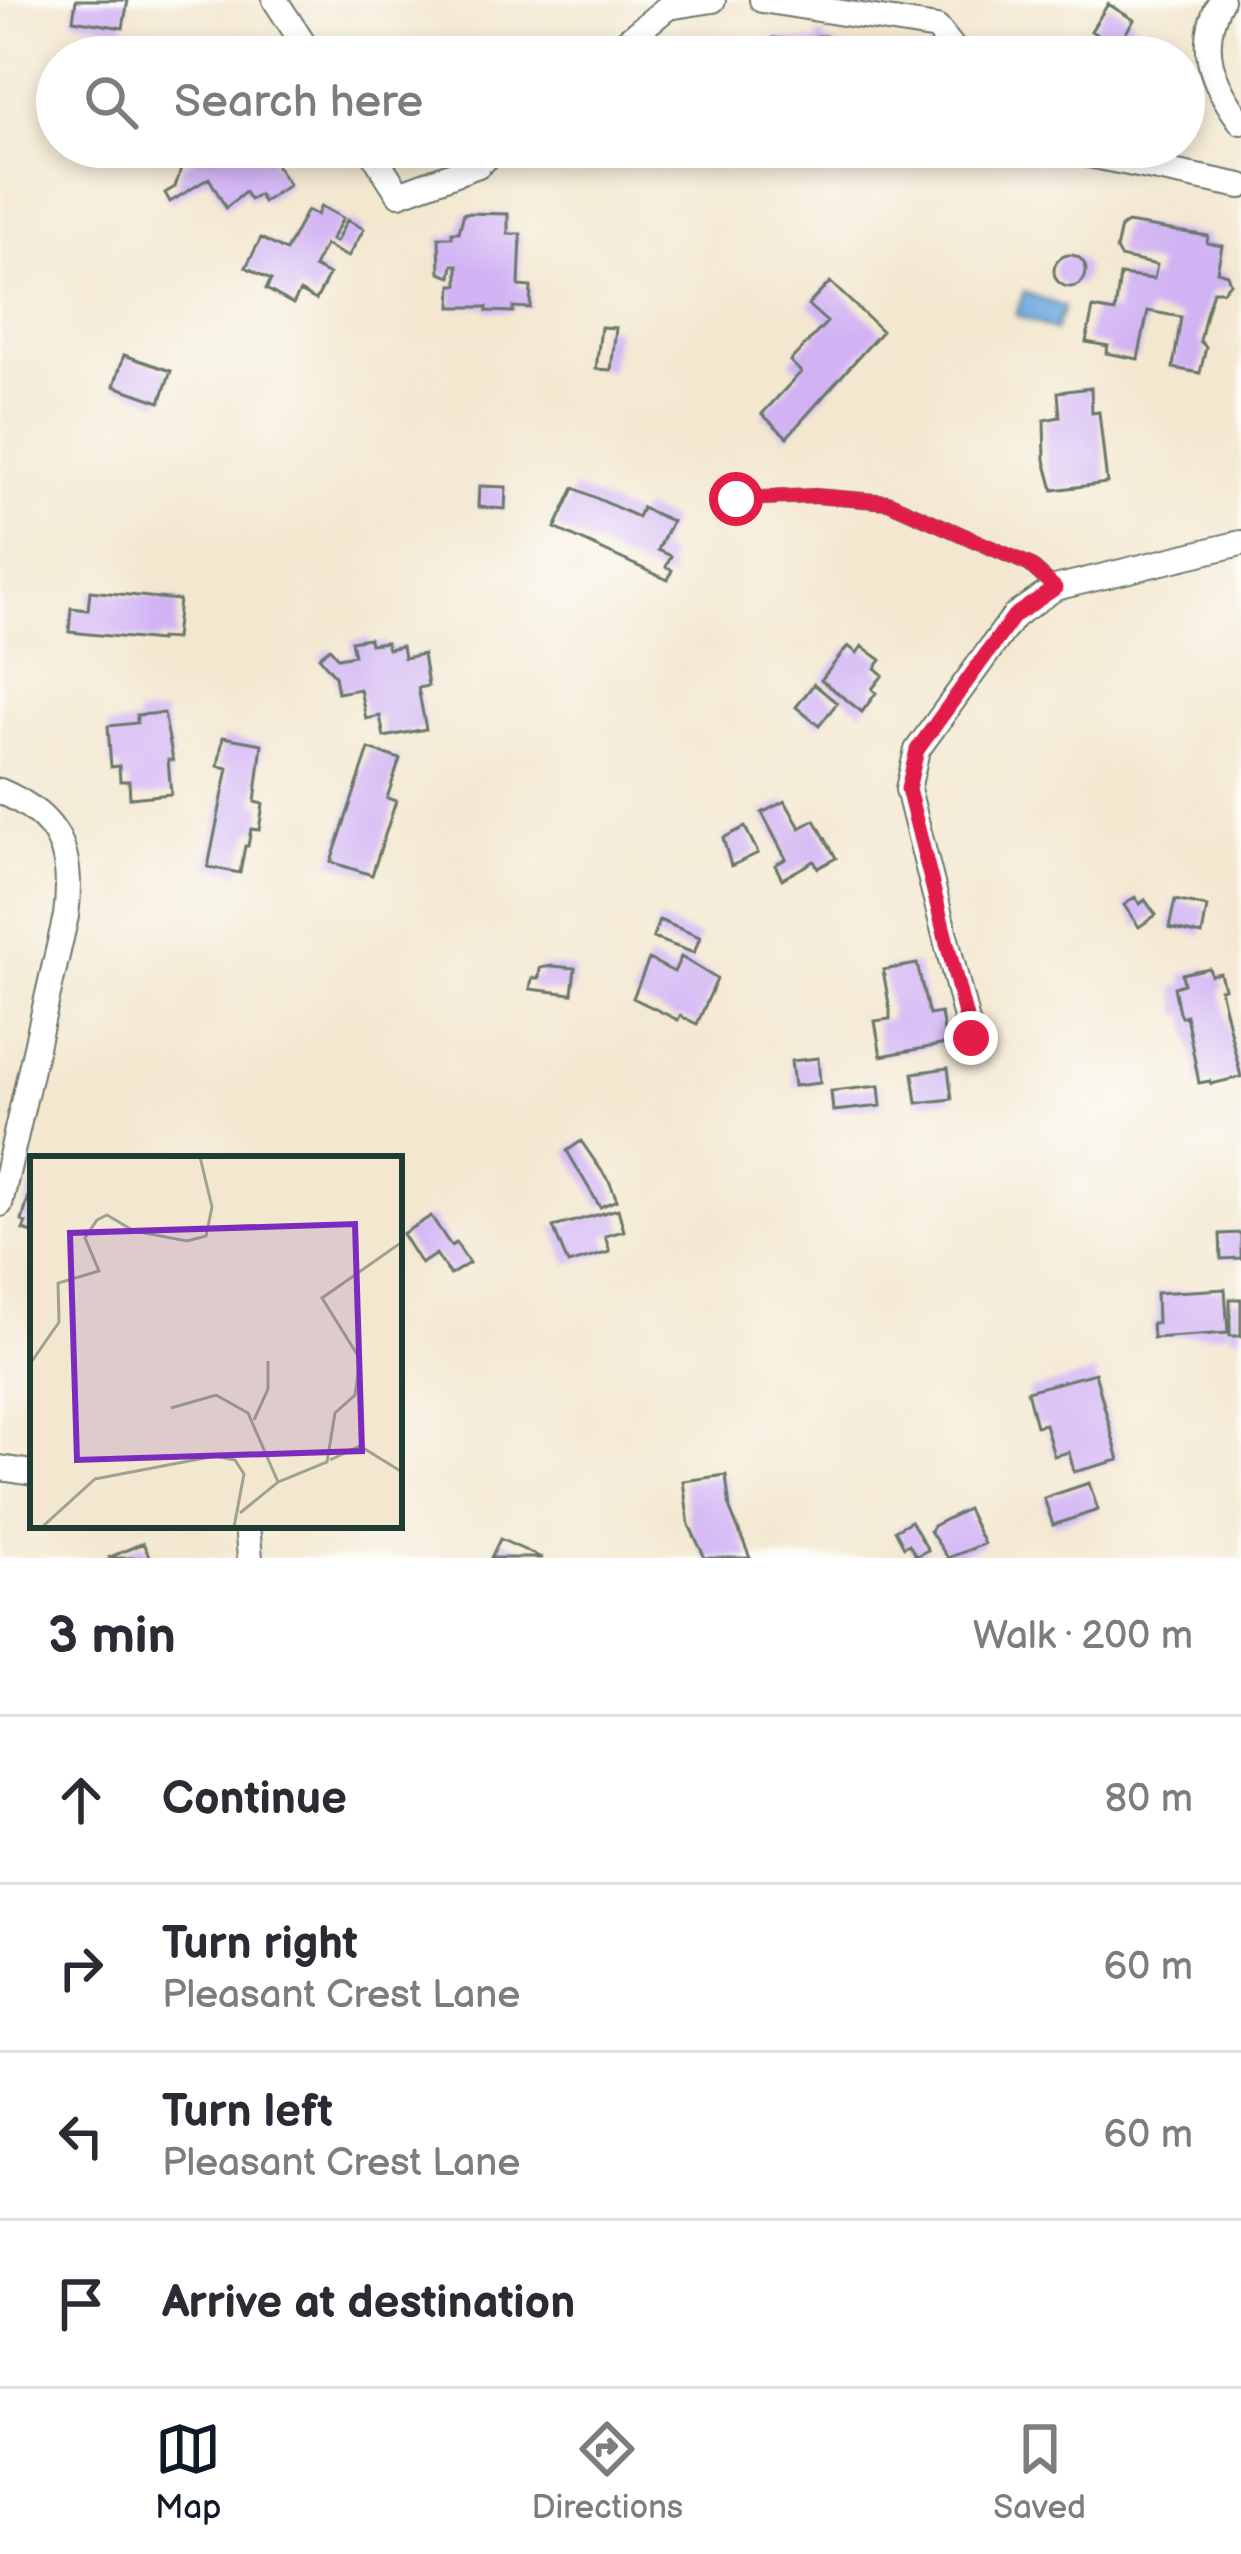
<!DOCTYPE html>
<html lang="en">
<head>
<meta charset="utf-8">
<style>
	body { margin:0; font-family:"Balsamiq Sans",sans-serif; background:#f2f2f3; color:#2b2b33 }
	.stop { position:absolute; width:36px; height:36px; margin:-27px; border:9px solid #e11d48; border-radius:50%; background:#fff }
	.stop.end { background:#e11d48; border-color:#fff; box-shadow:0 3px 12px #0008 }
	.list { margin:0; padding:0; list-style:none }
	h2 { display:flex; justify-content:space-between; align-items:center; height:156px; margin:0; padding:0 48px; font-size:51px }
	h2 small { font-size:39px; font-weight:400; color:#7c7c81 }
	.list li { display:grid; grid-template-columns:78px 1fr auto; gap:36px; align-items:center; box-sizing:border-box; height:168px; padding:0 48px; border-top:3px solid #e1e1e2 }
	.list b { display:block; font-size:45px; white-space:nowrap }
	.list p { margin:0; font-size:39px; white-space:nowrap; color:#7c7c81 }
	.list em { font-size:39px; font-style:normal; color:#7c7c81 }
	.icon { flex:none; width:66px; height:66px; fill:none; stroke:currentColor; stroke-width:2; stroke-linecap:round; stroke-linejoin:round }
	.map { position:relative; flex:none; width:1241px; height:1558px; overflow:hidden }
	.search { position:absolute; background:#fff; box-shadow:0 6px 18px #0003; left:36px; right:36px; top:36px; height:132px; display:flex; align-items:center; gap:30px; box-sizing:border-box; padding:0 42px; border-radius:66px; color:#7c7c81; font-size:45px }
	.sheet { height:828px; background:#fff }
	nav { display:flex; justify-content:space-around; align-items:center; box-sizing:border-box; height:168px; border-top:3px solid #e1e1e2; background:#fff; font-size:33px; color:#7c7c81 }
	nav a { display:grid; justify-items:center; gap:6px }
	nav .on { color:#111827 }
	.map>svg:first-child { display:block }
	.water { fill:#6fabe0; stroke:#47748a; stroke-width:3 }
	.building { fill:#d1b3f4 }
	.lines { fill:none; stroke-linecap:round; stroke-linejoin:round }
	.service-casing { stroke:#69786a; stroke-width:16 }
	.minor-casing { stroke:#69786a; stroke-width:28 }
	.service { stroke:#fff; stroke-width:12 }
	.minor { stroke:#fff; stroke-width:24 }
	.route { stroke:#e11d48; stroke-width:15 }
	.inset-road { fill:none; stroke:#9ea391; stroke-width:3 }
	.view { fill:#7b2cbf; fill-opacity:0.15; stroke:#7b2cbf; stroke-width:6 }
	.inset-edge { fill:none; stroke:#1f3d34; stroke-width:6 }
</style>
</head>
<body>
<div class="map">
<svg width="1241" height="1558" viewBox="0 0 1241 1558">
	<rect width="100%" height="100%" fill="#fdfcf7"/>
	<filter id="ink" filterUnits="userSpaceOnUse"><feTurbulence type="fractalNoise" baseFrequency=".00833" numOctaves="2"/><feDisplacementMap in="SourceGraphic" scale="24" xChannelSelector="R" yChannelSelector="G"/><feConvolveMatrix kernelMatrix="1 2 1 2 8 2 1 2 1" color-interpolation-filters="sRGB"/></filter>
	<filter id="wash" filterUnits="userSpaceOnUse"><feTurbulence type="fractalNoise" baseFrequency=".004" numOctaves="4" result="noise"/><feDisplacementMap in="SourceGraphic" scale="48" xChannelSelector="R" yChannelSelector="G"/><feGaussianBlur stdDeviation="2.7" result="paint"/><feColorMatrix in="noise" values="0 0 0 0 0 0 0 0 0 0 0 0 0 0 0 0 0 1.4 0 .05"/><feComposite in="paint" operator="in"/></filter>
	<g filter="url(#wash)">
		<rect width="100%" height="100%" fill="#f3e7cf"/>
		<!-- water -->
		<path class="water" d="M1024,292L1064,307L1055,330L1016,315Z"/>
		<g id="blocks">
			<!-- building -->
			<path class="building" d="M76,0H128L123,28L73,20Z
				M1108,4L1134,20L1117,47L1091,31Z
				M817,36H825V42L837,44L836,57H771L773,38L817,42Z
				M202,43L211,57H179Z
				M203,147H279L269,154L289,185L263,202L259,195L250,200L245,192L226,208L209,178L170,202L165,193L175,187L182,166L196,158L193,153Z
				M321,206L343,218L331,240L336,242L347,220L364,229L348,257L325,245L314,267L329,275L316,300L300,291L293,304L266,289L271,280L246,267L261,238L286,251L307,210L317,215Z
				M464,213L508,214V234H521L519,286L531,287L530,308L513,307V312L487,311V307H451L452,285H458V265H453L451,277L440,273L439,237H452V232H459Z
				M1127,223L1208,236L1207,243L1222,246L1217,271L1227,274L1230,283L1223,291H1213L1206,314L1200,341L1206,347L1200,373L1173,368L1181,317L1148,311L1138,359L1106,353L1108,346L1086,342L1093,308L1115,312L1120,275L1154,279L1157,265L1120,257L1116,250L1121,227Z
				M1054 271a16 16 0 1 1 32 0a16 16 0 1 1-32 0Z
				M830,282L882,331L787,437L762,414L801,372L790,361L827,322L808,305Z
				M601,327L616,328L611,370L596,369Z
				M124,355L171,371L160,402L114,386Z
				M1091,388L1092,413L1099,412L1107,483L1053,490L1045,460L1044,420L1060,417L1058,392Z
				M479,486L506,487L505,509L478,507Z
				M574,488L638,517L642,508L672,521L658,550L671,556L666,567L672,570L668,580L555,528Z
				M90,591L179,600L175,639L160,638V641L69,632L71,608L88,610Z
				M369,638L370,644L386,642L388,649L402,646L404,658L423,654L428,686L418,688L426,729L384,737L380,716L366,719L360,689L338,693L335,676L319,657L330,648L338,658L354,655L351,641Z
				M848,646L857,653L862,646L881,660L875,668L883,675L872,689L876,693L862,712L821,680Z
				M814,684L837,703L819,726L796,707Z
				M164,713L173,760H168L171,794L130,798L129,781H120L119,766L111,767L108,726L137,723V715Z
				M223,737L262,744L255,802L263,804L259,830L251,829L248,846H245L240,873L208,867L228,768L218,766Z
				M369,749L400,759L387,798L396,801L372,875L331,862Z
				M785,801L800,828L815,820L836,858L818,868L814,861L782,879L775,865L786,859L762,813Z
				M745,827L758,853L731,866L723,838Z
				M1135,897L1140,904L1145,900L1156,915L1139,927L1124,905Z
				M1175,900L1207,907L1202,935L1169,928Z
				M659,920L700,937L694,953L653,938Z
				M681,957L717,979L697,1024L680,1016L678,1020L633,998L649,959L674,972Z
				M917,964L929,1015L941,1013L946,1044L881,1056L875,1021L890,1019V1010L883,970Z
				M552,966L575,968L572,994L530,989L532,978H539L540,968Z
				M1209,968L1211,975L1220,973L1224,988L1220,989L1241,1077L1211,1084L1210,1081L1199,1083L1186,1015L1181,1017L1179,1012L1174,987L1184,984L1182,974Z
				M818,1058L820,1083L794,1086L791,1061Z
				M948,1068L952,1099L917,1103L913,1073Z
				M879,1086L881,1106L833,1111L831,1091Z
				M581,1141L610,1183L617,1200L600,1207L567,1151Z
				M32,1185L33,1186V1233L23,1230L26,1223L22,1221Z
				M618,1209L624,1231L605,1236L610,1252L568,1264L553,1227Z
				M431,1216L451,1246L456,1243L469,1263L450,1275L436,1254L421,1264L402,1234Z
				M1241,1233V1258L1221,1259L1220,1234Z
				M1225,1289L1228,1333L1153,1338L1152,1323H1157L1156,1293Z
				M1230,1299H1241V1336H1230Z
				M1095,1373L1119,1460L1074,1472L1069,1452L1054,1456L1045,1424L1036,1426L1027,1391Z
				M726,1475L730,1509L750,1558H705L689,1525L683,1481Z
				M1089,1483L1098,1510L1053,1525L1044,1498Z
				M967,1509L984,1544L948,1558L930,1531L933,1526Z
				M911,1521L928,1550L916,1556L909,1544L904,1547L895,1530Z
				M500,1539L542,1558H491Z
				M143,1543L150,1558H108Z"/>
		</g>
	</g>
	<g filter="url(#ink)">
		<use href="#blocks" fill-opacity="0" stroke="#69786a" stroke-width="3"/>
		<g class="lines">
			<!-- service casing -->
			<g class="service-casing">
				<path id="service" d="M737,499L815,496L888,502L1030,565L1054,587"/>
			</g>
			<!-- minor casing -->
			<g class="minor-casing">
				<path id="minor" d="M275,0L312,57
					M762,0L937,28L960,57
					M1221,0C1196,46 1212,83 1241,122
					M607,57L668,7L713,0
					M369,147L399,194L478,165L499,147
					M1050,147L1241,186
					M0,791C61,817 74,853 66,916L0,1204
					M971,1038L908,789L917,750L1014,616L1055,588L1241,543
					M0,1468L33,1473
					M247,1525L250,1558"/>
			</g>
			<!-- service -->
			<use href="#service" class="service"/>
			<!-- minor -->
			<use href="#minor" class="minor"/>
		</g>
	</g>
	<g class="lines" filter="url(#ink)">
		<!-- route -->
		<path class="route" d="M736,499L815,496L888,502L1030,565L1055,588L1014,616L917,750L908,789L971,1038"/>
	</g>
	<!-- overview -->
	<g transform="translate(30 1156)">
		<rect width="372" height="372" fill="#f3e7cf"/>
		<path class="inset-road" d="M0,208L29,166L28,127L69,115L55,82L67,64L77,59L104,75L157,85L176,80L182,51L170,1M141,252L186,239L218,257L248,326M224,264L238,233V205M300,304L330,290L372,316M210,357L248,326L297,306L305,257L325,239L330,203L292,142L372,86M12,371L65,323L185,300L205,304L214,318L204,371"/>
		<path class="view" d="M325,68L332,295L47,304L40,77Z"/>
		<rect width="372" height="372" class="inset-edge"/>
	</g>
</svg>
<div class="stop" style="left:736px;top:499px"></div>
<div class="stop end" style="left:971px;top:1038px"></div>
<div class="search"><svg class="icon" aria-label="search" viewBox="0 0 24 24"><circle cx="10" cy="10" r="6"/><path d="M15 15l6 6"/></svg>Search here</div>
</div>
<section class="sheet">
<h2>3 min<small>Walk · 200 m</small></h2>
<ul class="list">
<li><svg class="icon" aria-label="ahead" viewBox="0 0 24 24"><path d="M12 20V5M6 11l6-6 6 6"/></svg><div><b>Continue</b></div><em>80 m</em></li>
<li><svg class="icon" aria-label="right" viewBox="0 0 24 24"><path d="M7 20v-9h11M14 6l5 5-5 5"/></svg><div><b>Turn right</b><p>Pleasant Crest Lane</p></div><em>60 m</em></li>
<li><svg class="icon" aria-label="left" viewBox="0 0 24 24"><path d="M17 20v-9H6M10 6l-5 5 5 5"/></svg><div><b>Turn left</b><p>Pleasant Crest Lane</p></div><em>60 m</em></li>
<li><svg class="icon" aria-label="arrive" viewBox="0 0 24 24"><path d="M6 21V4h12l-3 4 3 4H6"/></svg><div><b>Arrive at destination</b></div></li>
</ul>
</section>
<nav>
<a class="on"><svg class="icon" aria-label="map" viewBox="0 0 24 24"><path d="M3 6l6-2 6 2 6-2v14l-6 2-6-2-6 2zM9 4v14M15 6v14"/></svg>Map</a>
<a><svg class="icon" aria-label="directions" viewBox="0 0 24 24"><path d="M12 3l9 9-9 9-9-9zM9 14v-3h6M13 9l2 2-2 2"/></svg>Directions</a>
<a><svg class="icon" aria-label="saved" viewBox="0 0 24 24"><path d="M7 4h10v16l-5-4-5 4z"/></svg>Saved</a>
</nav>
</body>
</html>
